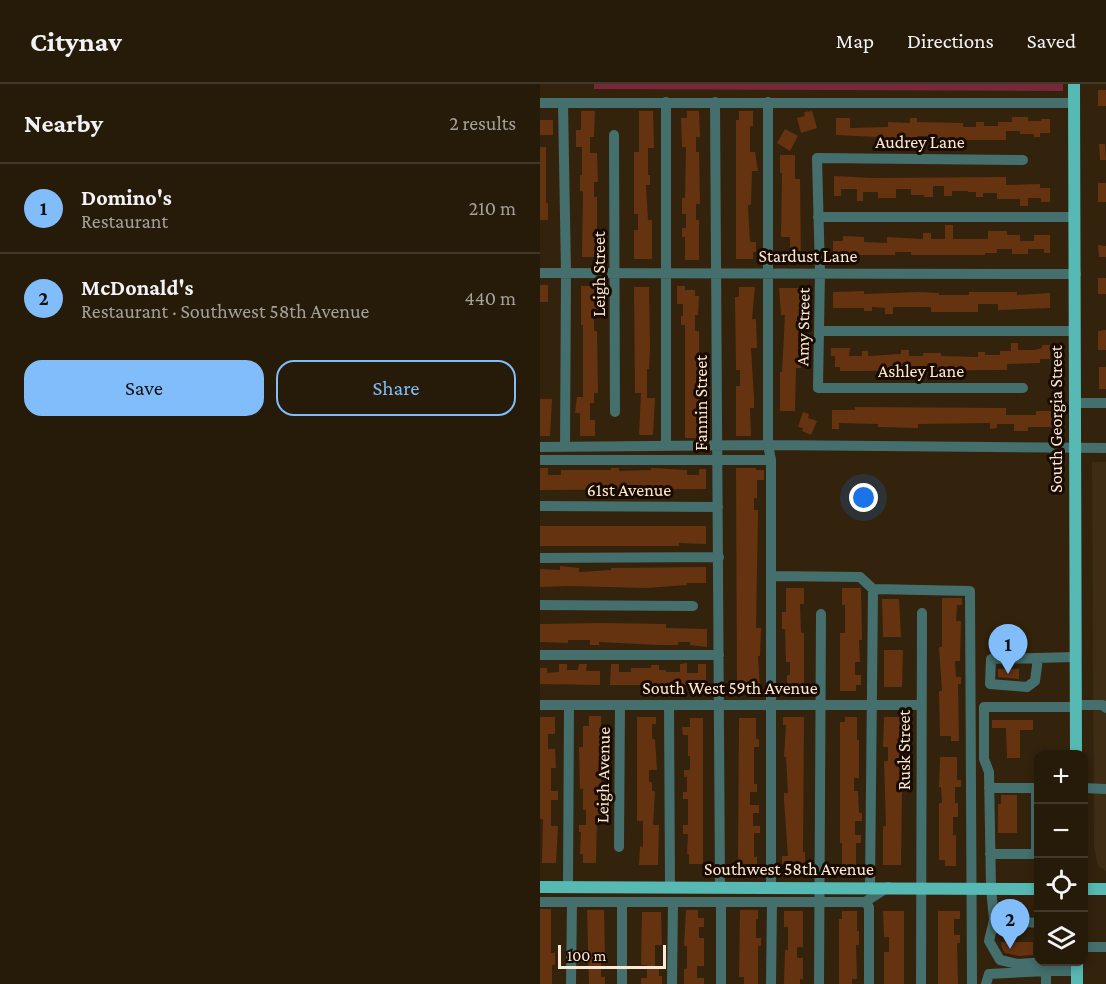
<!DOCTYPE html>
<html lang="en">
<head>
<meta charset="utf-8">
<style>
	body { margin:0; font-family:"Crimson Pro",serif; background:#322717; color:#f1f3f6 }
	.controls { position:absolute; right:18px; bottom:18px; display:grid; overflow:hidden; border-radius:12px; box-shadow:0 3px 9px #0003 }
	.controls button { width:54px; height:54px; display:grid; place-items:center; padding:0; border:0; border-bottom:2px solid #42382a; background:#261a09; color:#f1f3f6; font:30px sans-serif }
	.scale { position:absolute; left:18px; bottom:15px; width:108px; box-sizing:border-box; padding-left:6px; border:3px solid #fbe9d6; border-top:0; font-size:16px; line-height:21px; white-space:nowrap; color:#fbe9d6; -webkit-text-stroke:4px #1a0b00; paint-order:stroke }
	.you { position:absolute; left:324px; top:414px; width:21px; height:21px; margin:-15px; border:4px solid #fff; border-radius:50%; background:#1a73e8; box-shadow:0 0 0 9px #1a73e833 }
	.badge { display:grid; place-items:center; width:39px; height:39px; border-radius:50%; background:#81bdfa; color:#111; font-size:20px; font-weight:700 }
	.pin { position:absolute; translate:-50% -50px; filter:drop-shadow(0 2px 3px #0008) }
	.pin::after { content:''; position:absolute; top:32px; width:21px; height:18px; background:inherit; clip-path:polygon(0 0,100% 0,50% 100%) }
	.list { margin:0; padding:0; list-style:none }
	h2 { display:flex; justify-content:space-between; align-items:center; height:78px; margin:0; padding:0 24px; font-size:26px }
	h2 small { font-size:20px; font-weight:400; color:#a4a19c }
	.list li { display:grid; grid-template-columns:39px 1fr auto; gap:18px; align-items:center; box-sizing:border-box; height:90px; padding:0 24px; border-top:2px solid #42382a }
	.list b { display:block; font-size:22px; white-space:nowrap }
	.list p { margin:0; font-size:20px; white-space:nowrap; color:#a4a19c }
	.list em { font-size:20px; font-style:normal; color:#a4a19c }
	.actions { display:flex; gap:12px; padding:18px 24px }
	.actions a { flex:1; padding:14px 0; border:2px solid #81bdfa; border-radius:18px; text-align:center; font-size:21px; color:#81bdfa }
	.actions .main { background:#81bdfa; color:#111 }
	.icon { flex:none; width:33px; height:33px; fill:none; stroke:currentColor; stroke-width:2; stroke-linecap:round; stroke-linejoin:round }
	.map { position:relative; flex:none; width:566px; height:900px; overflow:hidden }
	header { display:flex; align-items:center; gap:36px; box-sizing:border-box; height:84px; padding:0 30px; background:#261a09; border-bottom:2px solid #42382a }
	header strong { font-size:28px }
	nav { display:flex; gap:33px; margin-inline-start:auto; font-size:21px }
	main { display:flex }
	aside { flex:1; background:#261a09 }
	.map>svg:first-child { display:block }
	.built { fill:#3f2c14 }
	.green { fill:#79273a }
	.building { fill:#631 }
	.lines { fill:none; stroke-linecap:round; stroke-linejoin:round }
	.minor { stroke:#446f6c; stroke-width:10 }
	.major { stroke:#57b9b3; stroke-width:12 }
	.labels { text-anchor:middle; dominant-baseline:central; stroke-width:6; stroke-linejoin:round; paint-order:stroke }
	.street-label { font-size:18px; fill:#fbe9d6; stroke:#1a0b00 }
</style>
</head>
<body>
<header>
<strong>Citynav</strong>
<nav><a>Map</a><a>Directions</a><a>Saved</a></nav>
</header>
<main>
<aside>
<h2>Nearby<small>2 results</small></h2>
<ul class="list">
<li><span class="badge">1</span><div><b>Domino's</b><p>Restaurant</p></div><em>210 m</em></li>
<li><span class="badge">2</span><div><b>McDonald's</b><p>Restaurant · Southwest 58th Avenue</p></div><em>440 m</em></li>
</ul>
<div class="actions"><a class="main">Save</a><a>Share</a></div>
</aside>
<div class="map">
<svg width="566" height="900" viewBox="0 0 566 900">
	<rect width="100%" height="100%" fill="#33220c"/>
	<!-- built -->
	<path class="built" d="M552,378H566V787L558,782L554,763Z"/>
	<!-- green -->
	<path class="green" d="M54,0H523V7L54,5Z"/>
	<!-- building -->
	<path class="building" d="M558,6H566V22H558Z
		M41,27H55L54,53H50V69H57L58,98H54V113H57V173H42L43,107H40V91H42V63H36V46H41Z
		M99,27H113L114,64H108V91H110V101H106L108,136H112V175H94V146H98V130H94V68H99Z
		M147,27H159L160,53H156V68H159L160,120H156V136H159V176H145V153H142V144H146V130H142V114H145L146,63H142L141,34H147Z
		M199,27H213V42H210V68H215L218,87H212L211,121H208L210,158H216V168H213V175H196V36H199Z
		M272,27L277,44L261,49L257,34L265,32L264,28Z
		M472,33H488V37H501V35H510V49H500V53H494V50H480V47H466V56H393V52H377V55L337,57V53L296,51V34H310V44L348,43V38L370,39V34H377V38L423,39V43H436V38H444V42H458V38H472Z
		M0,36H13V51H0Z
		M245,45L258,52L250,67L237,59Z
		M559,60H565L566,76H560Z
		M0,63H6V119H8V136H0Z
		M240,71H255V95H260L261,176H250V153H241L242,89H240Z
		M294,92L332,94L466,93V101L500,100V104H510V118H501V114H488V122H480V115H457V109H443V113H436V108H428V107H412V112H404V102H393V113H384V111H371V105H356V114H338V108H323V117H317V105H301V112H294Z
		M558,99H566V118H558Z
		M405,141H413V155H448V147H467V151H480V157H494V151H510V169H504V165H488V170H472V165H457V169H445V171H371V168H355V171H293V157H303V152L324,153V158L347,159V153L383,155V149H391V155H405Z
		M558,161L566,162V173H559Z
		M558,194H566V210H558Z
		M0,201H8V218H0Z
		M41,202H57L58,232H54V247H57L58,309H54V319H50V336H55V352H40V329H35L37,313H43V241H41Z
		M137,202H145V206H155V212H159L158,231H155V247H159L160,354H145V241H141V232H143V220H137Z
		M94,203H109L110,263L109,285H107V314H115L113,351H99L101,309H95Z
		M199,203H215L212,235H216L217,264H211L214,314V324H210L211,352H196V302H200V286H196L195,213H199Z
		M239,204H260V224H261V284H256L255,327H240V288H242L245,231H241Z
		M324,207V210L378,208L399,209V211H429V208H477V211L510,209V224L458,226V220H438V228H391V223H353V230H345V224L332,223V227H324V224H293V208Z
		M566,246V266H558V247Z
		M471,259H478V266H494L502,264V261H510V275H500V279L467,280V286L309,287H300V283H295V272H291V264H310L309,272H322V267H328V272L361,270V266H369V272H383V269H401V272L438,273V268H445V271H460V267H471Z
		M559,283H566V305H559Z
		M0,315H12L10,352H0Z
		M315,323L466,324V331H496V327H512V343H488V347H474V340H457V344L450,345V339L378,340V344L338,343V340L299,339V345H292V326H315Z
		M263,328L269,330L268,334L277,337L271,351L262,347L263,344L258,343Z
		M0,384H8V391H21V386H71V384H79V387L111,386V384L147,386V391H159V385H166V405L0,406Z
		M196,384H216V386H224V396H217V414H214V426H218L216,544H221L220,572H218L220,606H197Z
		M0,442H166V460L139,459V462H0Z
		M20,482L39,484V488L71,486V484L166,483V499H147V501L107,504L28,502L0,503V485L20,486Z
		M246,504H264V520H260L261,549H264V607H242V599H247V591H250V578H246L245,545H242V528H246Z
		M302,504H321L322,556H319L320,578H315V591H321V601H316V607H300V549H305V521H302Z
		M402,514H422V521H417L416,537H421L420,577H415L416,593H421V600H418L419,657H411V652H400L399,607H402L399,563H402Z
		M342,515H359L361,553H343Z
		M62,539L126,540V544L167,545V563L150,561V558H138V561H119L59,558V561H50V556H28V559L0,558V540Z
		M344,566H363L362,603H344Z
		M147,579V589H158V580H166V601H70L71,580H79V588H91V584H111V581H119V586H126V588H140V580Z
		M19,580H27V586H38L39,580H47L46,587H60V601L0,600V584H7V589L19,588Z
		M458,585H479V595L458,593Z
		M49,632H61V735H57L56,779H43V770H40L41,748H39V741H46V726H43V705H40L39,663H43V642H49Z
		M0,633H15V650H8V665H15L16,684H11V707H18V716H11V742H18L16,779H2L3,735H0Z
		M97,633H116V640H112V655H115L117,686H109V698H112V707H115L113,741H119L118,781H99L100,762L103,763V737H97Z
		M243,633H264L263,768H265V780H242V772H248L244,716V709H248L246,673H244L246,641H243Z
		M305,633H317V656H319V694H314V707H318L319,729H322V737H315V751H321V759H316V781H302V759H300V638H305Z
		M344,633H363L361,781H343V742H346L344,677H348V663H343Z
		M150,634H163V780H149V770H147L148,750H143V741H148V715H143V708H147V693H144V686H150V672H148V651H143L142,643H150Z
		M199,634H216V655H219V663H214V700H217V708H210V721H219V729H213V742H220V749H214V773H217V781H198Z
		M452,636H493V646H480V674H467L466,644H452Z
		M400,673H417V696H421V703H415V719H418V733H413V751H416V782H405V776H399V719H402L401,703H399Z
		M461,711H477V749H458V720H461Z
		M0,825H11V869H15V881H12V900H0Z
		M47,826H64L65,872H61V893H65V900H49Z
		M146,826H158V834H164V843H159V854H164V882H157V894H164V900H144V885H147V862H144Z
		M200,826H218V835H216V854H221V862H218V900H204V893H199Z
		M244,827H263V863H257V874H263V895H260V900H244L245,866H248V843H244Z
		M302,827H317V847H319V861H316L317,895H312V900H299V835H302Z
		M343,827H364V900H344V868H349V853H344Z
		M398,827H420V835H414V851H420V859H417L418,900H398Z
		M102,828H121L122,861H115V884H119V892H122V900H101V894H107V881H101Z
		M461,858H493V871L479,872L465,869L462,864Z"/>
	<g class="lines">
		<!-- minor -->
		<path class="minor" d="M126,18V362
			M175,18L180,803
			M228,18V361L231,376V803
			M0,19H534
			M23,19L26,189L25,363
			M74,51L75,328
			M278,133H535
			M0,189L536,190
			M279,247H535
			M483,304H278L280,189L277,74L483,76
			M535,319H566
			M0,363L228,361L566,364
			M0,376H231
			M0,422L178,423
			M0,474L179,473
			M232,492L320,493L333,505L430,507L432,900
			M0,521L153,522
			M0,571H179
			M498,574L495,597L487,603L450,600L451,575L535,573
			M0,621H380
			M129,621L130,803
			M535,621H563L566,624
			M449,704H499
			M544,704L566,705
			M79,763L80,621
			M450,770H496V704
			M28,803L29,621
			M330,803L333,505
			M0,818H325L348,803
			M181,818V900
			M325,818L329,823V900
			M454,836L449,857L460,876L478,880L506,878
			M499,839L454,836L451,804L449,688L444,675V623H535
			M544,863H566
			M506,883V887H537
			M31,900L32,818
			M82,900V818
			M132,900L133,818
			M231,900L232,818
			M279,900L281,530
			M381,900L382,529
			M446,900L449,890L506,887V900"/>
		<!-- major -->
		<path class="major" d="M534,0L536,670
			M0,803L499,805
			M544,805H566
			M537,900V878"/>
	</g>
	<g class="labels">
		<!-- street labels -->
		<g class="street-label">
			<text x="380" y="58">Audrey Lane</text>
			<text x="268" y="172">Stardust Lane</text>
			<text transform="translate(59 190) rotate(-90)">Leigh Street</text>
			<text transform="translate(263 243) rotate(-89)">Amy Street</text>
			<text x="381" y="287">Ashley Lane</text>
			<text transform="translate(161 319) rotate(-90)">Fannin Street</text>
			<text transform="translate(516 335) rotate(-90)">South Georgia Street</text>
			<text x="89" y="406">61st Avenue</text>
			<text x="190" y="604">South West 59th Avenue</text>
			<text transform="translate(364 666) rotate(-90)">Rusk Street</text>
			<text transform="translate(63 691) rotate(-89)">Leigh Avenue</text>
			<text x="249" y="785">Southwest 58th Avenue</text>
		</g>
	</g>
</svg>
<div class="controls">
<button>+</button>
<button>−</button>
<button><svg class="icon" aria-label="locate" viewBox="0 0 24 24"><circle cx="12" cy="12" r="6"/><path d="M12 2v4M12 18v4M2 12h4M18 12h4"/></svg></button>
<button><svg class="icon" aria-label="layers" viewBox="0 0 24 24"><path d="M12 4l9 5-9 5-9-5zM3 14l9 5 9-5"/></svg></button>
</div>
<div class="scale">100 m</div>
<div class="you"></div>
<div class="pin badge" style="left:468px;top:590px">1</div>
<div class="pin badge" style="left:470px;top:865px">2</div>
</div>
</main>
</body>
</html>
